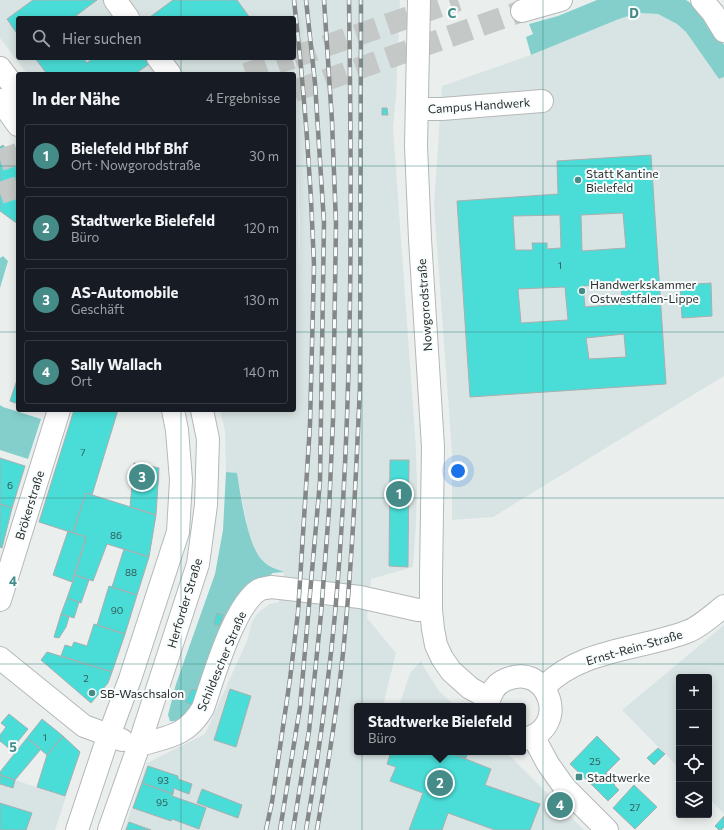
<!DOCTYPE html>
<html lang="de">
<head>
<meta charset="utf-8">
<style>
	body { margin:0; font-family:Commissioner,sans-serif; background:#20242c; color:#f1f3f6 }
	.controls { position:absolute; right:12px; bottom:12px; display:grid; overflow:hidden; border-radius:4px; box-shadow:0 2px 10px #0003 }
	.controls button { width:36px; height:36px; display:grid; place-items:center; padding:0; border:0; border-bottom:1px solid #363941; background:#171b24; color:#f1f3f6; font:20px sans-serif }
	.you { position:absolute; left:458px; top:471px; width:14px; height:14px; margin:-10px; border:3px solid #fff; border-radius:50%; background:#1a73e8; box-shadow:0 0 0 6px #1a73e833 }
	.badge { display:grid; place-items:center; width:26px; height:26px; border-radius:50%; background:#458c89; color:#fff; font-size:13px; font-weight:700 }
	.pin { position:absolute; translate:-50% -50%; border:2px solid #fff; box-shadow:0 1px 4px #0006 }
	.popup { position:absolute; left:354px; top:703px; width:172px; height:52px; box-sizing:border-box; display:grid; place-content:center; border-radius:4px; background:#171b24; filter:drop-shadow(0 1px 3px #0005); font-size:13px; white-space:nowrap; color:#9ea1a6 }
	.popup b { font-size:15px; color:#f1f3f6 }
	.popup::after { content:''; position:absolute; left:50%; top:100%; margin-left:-8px; border:8px solid transparent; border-top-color:#171b24 }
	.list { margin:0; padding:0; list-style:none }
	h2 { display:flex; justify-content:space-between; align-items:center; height:52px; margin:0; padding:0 16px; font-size:17px }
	h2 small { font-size:13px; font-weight:400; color:#9ea1a6 }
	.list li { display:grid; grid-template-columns:26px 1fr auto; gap:12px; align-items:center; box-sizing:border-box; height:64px; margin:0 8px 8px; padding:0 8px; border:1px solid #363941; border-radius:4px }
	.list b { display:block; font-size:15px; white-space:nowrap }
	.list p { margin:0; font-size:13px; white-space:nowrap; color:#9ea1a6 }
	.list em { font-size:13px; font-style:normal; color:#9ea1a6 }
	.icon { flex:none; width:22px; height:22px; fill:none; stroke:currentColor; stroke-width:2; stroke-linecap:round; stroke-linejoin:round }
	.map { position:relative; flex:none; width:724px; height:830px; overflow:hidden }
	.search { position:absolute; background:#171b24; box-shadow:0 2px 10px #0003; left:16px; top:16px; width:280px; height:44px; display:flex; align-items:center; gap:10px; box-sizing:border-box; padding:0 14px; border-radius:4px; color:#9ea1a6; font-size:15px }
	.panel { position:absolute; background:#171b24; box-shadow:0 2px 10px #0003; left:16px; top:72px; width:280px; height:340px; border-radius:4px }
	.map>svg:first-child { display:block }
	.built { fill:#d8e4e3; fill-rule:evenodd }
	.green { fill:#84cfcb }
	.building { fill:#4addd8; stroke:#aaaeae; fill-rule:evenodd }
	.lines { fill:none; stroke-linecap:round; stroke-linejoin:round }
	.highway-tunnel { stroke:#c4c8c7; stroke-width:22; stroke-dasharray:22 11; stroke-linecap:butt }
	.minor-casing { stroke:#b4b8b8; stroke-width:24 }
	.highway-casing { stroke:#b4b8b8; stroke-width:24 }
	.minor { stroke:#fff; stroke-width:22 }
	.highway { stroke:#fff; stroke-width:22 }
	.rail-casing { stroke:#858888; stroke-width:4.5 }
	.rail { stroke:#f7fcfc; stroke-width:3; stroke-dasharray:9; stroke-linecap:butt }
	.grid { fill:none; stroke:#458c89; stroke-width:1; stroke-opacity:0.55 }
	.poi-dot { fill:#458c89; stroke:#f7fcfc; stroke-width:1.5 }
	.labels { text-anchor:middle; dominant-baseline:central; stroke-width:4; stroke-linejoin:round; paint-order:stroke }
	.number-label { font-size:10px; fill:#345958 }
	.street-label { font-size:12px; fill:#2c2d2d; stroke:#f7fcfc }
	.poi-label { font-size:12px; fill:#2c2d2d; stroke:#f7fcfc; text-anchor:start }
	.grid-label { font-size:13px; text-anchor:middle; font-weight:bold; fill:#458c89; stroke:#f7fcfc; stroke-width:4; stroke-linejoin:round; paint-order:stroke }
</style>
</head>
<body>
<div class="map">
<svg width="724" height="830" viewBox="0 0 724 830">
	<rect width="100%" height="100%" fill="#eaefee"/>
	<!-- built -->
	<path class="built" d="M0,0H400L396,96L393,128L416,449L417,483L416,524L413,567L371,579L367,618L396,653L383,706H357V752H506L584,830H124L147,763L205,734L247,641L252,622L257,614L269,604L279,602L284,573L270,566L261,560L250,540L237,474L226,472L225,431L220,410H294V74H27L0,38ZM18,18H294L296,82L293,58H18ZM298,155L300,223L299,291L298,218Z
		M638,13L658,14L677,24L686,32L719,79L724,77V376L493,517L452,520V453L434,205L442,86L531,55L619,19Z
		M724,625V814L709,798V677H679V768L622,710Z
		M421,661L425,669L439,691L455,706H399L410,673Z
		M0,775L66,797L55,830H0Z"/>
	<!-- green -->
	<path class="green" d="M597,0H686L694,5L718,35L724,45V77L719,79L686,32L677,24L658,14L638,13L619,19L531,55L526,37L533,34L529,24L558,16Z
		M3,256L8,261L0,288V258Z
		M0,405L3,407L41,419L28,459L0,450Z
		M226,472L237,473C241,496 247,544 262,560C267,566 276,569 284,572L273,573L261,582L197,702C190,710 182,723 170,721L168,715L176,684L215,574L223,530Z"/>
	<!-- building -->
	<path class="building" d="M33,0H97L73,18H18V35L7,19Z
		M173,0H237L250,18H209L207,16L205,18H151L150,17Z
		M35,58H83L87,63L93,58H144L149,64L135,74H47Z
		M382,108H387L388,115H382Z
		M3,145L18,166V224L0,211V147Z
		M651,155L666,384L470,397L457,201L558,194L557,161ZM623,213L626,248L582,251L581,215ZM560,215L561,248L547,249V243H532L533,250H515L513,216ZM621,283L622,304L585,307L583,286ZM565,287L568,320L521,323L518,289ZM624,334L626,357L589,359L586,338Z
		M711,283L712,316L682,318L680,285Z
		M18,377V404L10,401Z
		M74,410H118L92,495L86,493L73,533L39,522Z
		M0,458L25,466L12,508L0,504Z
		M390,460H409L408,567L389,566Z
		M134,463L159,468L156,515L130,507Z
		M86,493L156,515L149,557L107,544L93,581L75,575L86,537L73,533Z
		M0,504L12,508L2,548L0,547Z
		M68,531L86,537L72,582L53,575Z
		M124,549L149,557L137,595L112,587Z
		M75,575L89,580L81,603L67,598Z
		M109,586L137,595L125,634L97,625Z
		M67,598L79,602L74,618L61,614Z
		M217,613L223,615L219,626L214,624Z
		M61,614L69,617L66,627L59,638L54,637Z
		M94,624L125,634L112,672L61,656L65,645L72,647L74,642L87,646Z
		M47,652L112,672L108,683L91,703L41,660Z
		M192,689L197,690L193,705L186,702Z
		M230,689L251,696L236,747L214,740Z
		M9,714L28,729L11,750L0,741V735L6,727L1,723Z
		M42,719L63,736L47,755L27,738Z
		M63,736L80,752L65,796L37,787L47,755Z
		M597,736L620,759L593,786L570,764Z
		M27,738L41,749L15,780L0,775V772Z
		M658,748L665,754L654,765L647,758Z
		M391,752H448L491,769L485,785L540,804L530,830H495L448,813L442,830H409L423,793L390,781L396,767L387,764Z
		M453,752H468L466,758L453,754Z
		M148,766L178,776V779L192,784L189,794L178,790L174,788L173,794L142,783Z
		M606,773L611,778L614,775L619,780L614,785L619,790L608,801L593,786Z
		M0,775L15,780L13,788L0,784Z
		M142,783L173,794L172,796L206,808L199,829L172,819L171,821L133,808Z
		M634,785L657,807L635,829L613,808Z
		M202,789L242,805L238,818L197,803Z
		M0,803L32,813L26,830H0Z
		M724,816V827L721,830H719L715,826Z
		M129,822L151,830H126Z"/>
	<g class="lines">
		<!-- highway-tunnel -->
		<path class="highway-tunnel" d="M294,57L458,0
			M246,74L292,58
			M294,91L522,11
			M0,160L18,154
			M0,193L18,187"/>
		<!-- minor casing -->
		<g class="minor-casing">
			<path id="minor" d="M115,0L128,18
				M419,0L416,146L420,239L433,447L431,577V610L433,629L436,645L442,658L451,671L470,688L488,698
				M158,58L170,74
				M0,68L18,92
				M0,100L18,125
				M417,109H442L542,101
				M0,600L59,410
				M0,658L84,726L122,740
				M544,687C582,648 641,650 689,631C701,626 714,614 724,606
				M488,706C489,695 495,684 505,680C549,660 572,730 523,739
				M533,736L548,764L565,788L607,830
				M139,745C168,737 187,736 203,708C213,679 234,605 259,590C262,588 267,588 271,587L360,597L418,610H431
				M77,830L105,746L130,679L178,532L181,480L177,430L173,410
				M109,830L139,745L198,564L206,505L208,439L202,410"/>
		</g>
		<!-- highway casing -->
		<g class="highway-casing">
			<path id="highway" d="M702,0L713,13L724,31
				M522,11L561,0"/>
		</g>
		<!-- minor -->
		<use href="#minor" class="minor"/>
		<!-- highway -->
		<use href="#highway" class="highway"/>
		<!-- rail casing -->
		<g class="rail-casing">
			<path id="rail" d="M266,830L272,802L290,679L298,612L310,425L314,266C311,177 304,88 294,0
				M280,830L300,707L320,481L324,223L315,83L306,0
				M293,830L309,731L321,614L329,510L333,420L336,224L332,121L324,0
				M306,830C318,759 328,687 335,614C353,411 352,204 349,0
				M317,830C327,771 337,712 343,653C352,565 356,475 360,387L361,0"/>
		</g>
		<!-- rail -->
		<use href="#rail" class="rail"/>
	</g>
	<!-- grid -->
	<path class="grid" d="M181,0V18M362,0V830M543,0V830M181,58V74M0,166H18M294,166H724M0,332H18M294,332H724M181,410V830M0,498H724M0,664H724"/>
	<!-- markers -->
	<g class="poi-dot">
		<circle cx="578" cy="180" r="4"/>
		<circle cx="582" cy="291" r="4"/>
		<circle cx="92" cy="693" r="4"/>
		<rect x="575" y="773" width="8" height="8" rx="2"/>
	</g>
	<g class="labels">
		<!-- number labels -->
		<g class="number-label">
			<text x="560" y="265">1</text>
			<text x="83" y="452">7</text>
			<text x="10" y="485">6</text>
			<text x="116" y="535">86</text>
			<text x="131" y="572">88</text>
			<text x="117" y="610">90</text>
			<text x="86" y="678">2</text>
			<text x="45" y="737">1</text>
			<text x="595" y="761">25</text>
			<text x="163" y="780">93</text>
			<text x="162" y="802">95</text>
			<text x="635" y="807">27</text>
		</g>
		<!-- street labels -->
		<g class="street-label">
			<text transform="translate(479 105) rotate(-4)">Campus Handwerk</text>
			<text transform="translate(424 305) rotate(-94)">Nowgorodstraße</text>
			<text transform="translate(29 505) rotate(-73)">Brökerstraße</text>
			<text transform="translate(184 603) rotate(-73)">Herforder Straße</text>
			<text transform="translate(634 647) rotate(-16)">Ernst-Rein-Straße</text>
			<text transform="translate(221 661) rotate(-67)">Schildescher Straße</text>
		</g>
		<!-- poi labels -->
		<g class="poi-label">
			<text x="586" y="173">Statt Kantine<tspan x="586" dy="14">Bielefeld</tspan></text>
			<text x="590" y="284">Handwerkskammer<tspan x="590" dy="14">Ostwestfalen-Lippe</tspan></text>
			<text x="100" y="693">SB-Waschsalon</text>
			<text x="587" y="777">Stadtwerke</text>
		</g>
	</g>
	<g class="grid-label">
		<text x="452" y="18">C</text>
		<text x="634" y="18">D</text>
		<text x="13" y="586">4</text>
		<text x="13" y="752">5</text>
	</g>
</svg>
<div class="controls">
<button>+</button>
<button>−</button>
<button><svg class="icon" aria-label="locate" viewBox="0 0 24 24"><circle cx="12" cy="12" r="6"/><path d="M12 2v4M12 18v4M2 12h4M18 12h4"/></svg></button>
<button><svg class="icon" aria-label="layers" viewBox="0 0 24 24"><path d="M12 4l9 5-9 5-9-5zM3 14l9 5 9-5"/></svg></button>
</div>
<div class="you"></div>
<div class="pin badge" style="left:399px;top:494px">1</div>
<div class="pin badge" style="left:440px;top:783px">2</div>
<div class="popup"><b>Stadtwerke Bielefeld</b>Büro</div>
<div class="pin badge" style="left:142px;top:477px">3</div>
<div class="pin badge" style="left:560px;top:805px">4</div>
<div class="search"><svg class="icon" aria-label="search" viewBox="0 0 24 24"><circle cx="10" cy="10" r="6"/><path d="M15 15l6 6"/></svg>Hier suchen</div>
<section class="panel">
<h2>In der Nähe<small>4 Ergebnisse</small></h2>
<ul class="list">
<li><span class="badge">1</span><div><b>Bielefeld Hbf Bhf</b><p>Ort · Nowgorodstraße</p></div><em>30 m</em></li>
<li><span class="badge">2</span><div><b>Stadtwerke Bielefeld</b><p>Büro</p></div><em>120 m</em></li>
<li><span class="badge">3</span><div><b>AS-Automobile</b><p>Geschäft</p></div><em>130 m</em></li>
<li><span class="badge">4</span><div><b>Sally Wallach</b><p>Ort</p></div><em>140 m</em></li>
</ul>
</section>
</div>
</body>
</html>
